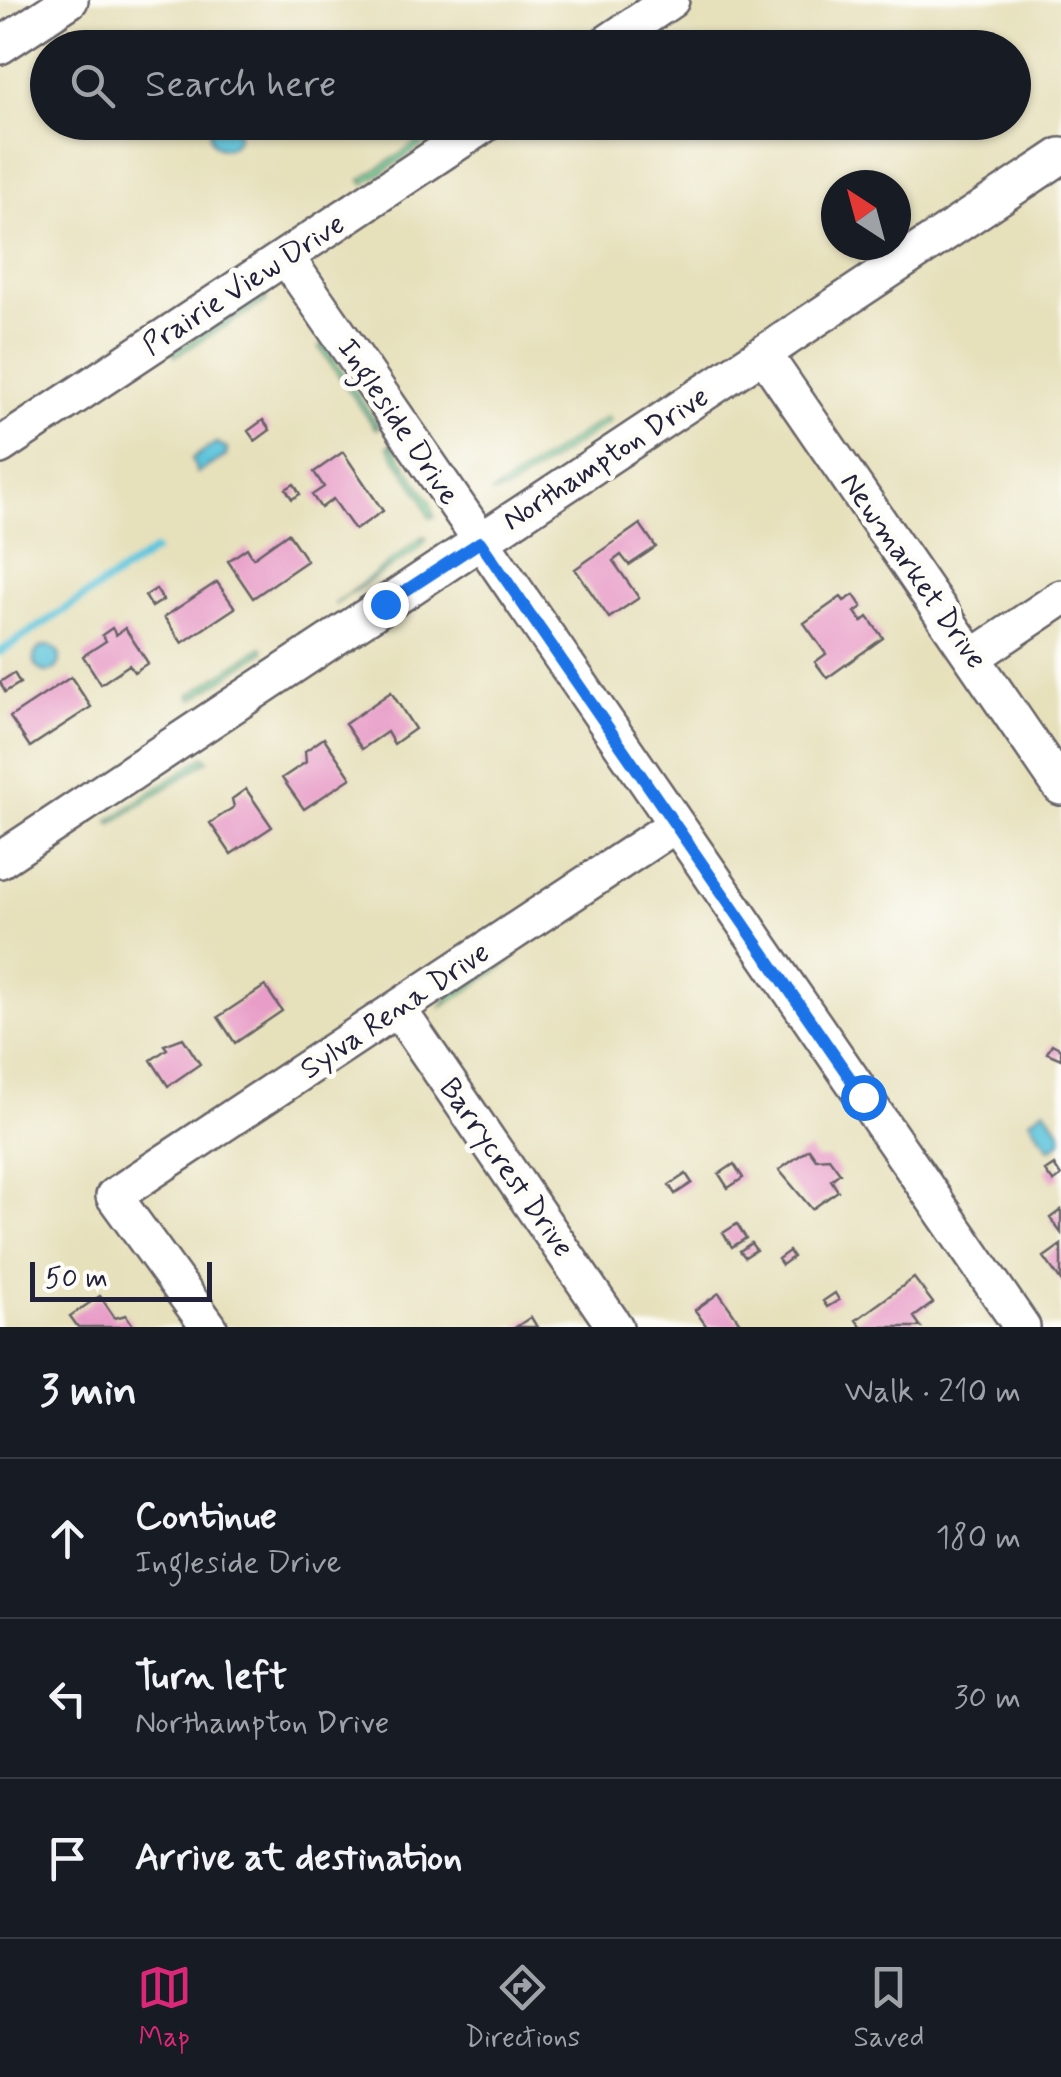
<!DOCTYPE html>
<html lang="en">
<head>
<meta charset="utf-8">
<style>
	body { margin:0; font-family:Mynerve,sans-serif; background:#20242c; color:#f1f3f6 }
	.compass { position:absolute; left:821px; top:170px; width:90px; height:90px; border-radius:50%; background:#171b24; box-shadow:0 2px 8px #0004; rotate:324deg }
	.scale { position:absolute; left:30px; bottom:25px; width:182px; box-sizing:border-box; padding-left:10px; border:5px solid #22223b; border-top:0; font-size:28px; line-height:35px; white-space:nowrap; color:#22223b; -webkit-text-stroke:8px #fdfcf7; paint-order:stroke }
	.stop { position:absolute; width:30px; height:30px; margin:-22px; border:8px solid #1a73e8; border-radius:50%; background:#fff }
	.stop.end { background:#1a73e8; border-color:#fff; box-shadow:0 2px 10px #0008 }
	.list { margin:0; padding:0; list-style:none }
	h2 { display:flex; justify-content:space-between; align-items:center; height:130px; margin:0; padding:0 40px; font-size:42px }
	h2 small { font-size:32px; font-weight:400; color:#9ea1a6 }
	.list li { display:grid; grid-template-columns:65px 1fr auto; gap:30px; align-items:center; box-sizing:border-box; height:160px; padding:0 40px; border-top:2px solid #363941 }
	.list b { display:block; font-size:38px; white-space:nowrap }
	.list p { margin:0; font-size:32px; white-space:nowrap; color:#9ea1a6 }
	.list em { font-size:32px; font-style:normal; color:#9ea1a6 }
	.icon { flex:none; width:55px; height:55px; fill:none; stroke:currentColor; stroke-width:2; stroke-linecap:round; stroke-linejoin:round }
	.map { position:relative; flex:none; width:1061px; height:1327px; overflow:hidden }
	.search { position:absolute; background:#171b24; box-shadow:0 2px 8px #0004; left:30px; right:30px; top:30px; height:110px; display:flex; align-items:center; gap:25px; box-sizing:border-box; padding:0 35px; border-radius:55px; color:#9ea1a6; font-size:38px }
	.sheet { height:610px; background:#171b24 }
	nav { display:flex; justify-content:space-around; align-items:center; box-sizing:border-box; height:140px; border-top:2px solid #363941; background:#171b24; font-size:28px; color:#9ea1a6 }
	nav a { display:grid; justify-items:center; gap:5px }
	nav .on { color:#db2777 }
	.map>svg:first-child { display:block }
	.green { fill:#86dfa4; stroke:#548070; stroke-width:2.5 }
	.water { fill:#5fc5dc; stroke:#40748c; stroke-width:2.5 }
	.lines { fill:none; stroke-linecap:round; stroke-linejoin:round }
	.stream { stroke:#5fc5dc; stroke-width:8 }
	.building { fill:#e89dc8 }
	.minor-casing { stroke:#676468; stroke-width:40 }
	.minor { stroke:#fff; stroke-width:35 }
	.route { stroke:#1a73e8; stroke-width:12 }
	.labels { text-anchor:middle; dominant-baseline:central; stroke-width:10; stroke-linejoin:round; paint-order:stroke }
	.street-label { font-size:30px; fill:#22223b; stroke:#fdfcf7 }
</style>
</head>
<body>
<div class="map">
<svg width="1061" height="1327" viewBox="0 0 1061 1327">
	<rect width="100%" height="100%" fill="#fdfcf7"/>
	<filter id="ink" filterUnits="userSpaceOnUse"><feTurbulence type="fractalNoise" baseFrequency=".01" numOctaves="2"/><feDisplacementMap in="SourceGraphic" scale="20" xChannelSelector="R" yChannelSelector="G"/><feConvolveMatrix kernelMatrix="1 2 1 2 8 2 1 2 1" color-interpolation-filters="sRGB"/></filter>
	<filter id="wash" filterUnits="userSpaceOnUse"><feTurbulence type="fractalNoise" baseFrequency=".0048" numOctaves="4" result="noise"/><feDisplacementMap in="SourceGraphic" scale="40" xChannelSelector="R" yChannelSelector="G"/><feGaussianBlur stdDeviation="2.25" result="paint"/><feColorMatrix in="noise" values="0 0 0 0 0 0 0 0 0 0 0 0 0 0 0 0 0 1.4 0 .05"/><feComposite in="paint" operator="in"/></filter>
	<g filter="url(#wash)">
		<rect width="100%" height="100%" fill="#e6e0bb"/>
		<!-- green -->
		<path class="green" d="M447,123H456L364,184L361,180Z
			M266,296V301L175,356L172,352Z
			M323,344L379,427L376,429L319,347Z
			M607,417L610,421L507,490L491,494Z
			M391,444L429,500L434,517H429L422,498L388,447Z
			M423,537L427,539L416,550L334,605Z
			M262,647L264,651L193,699L190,695Z
			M205,756L208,760L111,824L109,821Z
			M508,956L511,961L440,1008L451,994Z"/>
		<!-- water -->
		<path class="water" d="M210 134a14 14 0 1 1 28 0a14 14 0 1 1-28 0Z
			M216,443L227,448L226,456L197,473L192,459Z
			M34 659a13 13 0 1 1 26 0a13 13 0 1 1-26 0Z
			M1045,1109L1061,1132V1141L1050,1149L1030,1120Z"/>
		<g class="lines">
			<!-- stream -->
			<path class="stream" d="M0,652L154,551"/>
		</g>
		<g id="blocks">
			<!-- building -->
			<path class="building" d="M263,420L270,430L255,441L248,431Z
				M343,452L383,511L355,530L333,499L321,508L312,495L324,487L314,472Z
				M294,484L300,494L292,499L286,489Z
				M640,524L656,547L629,565L621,555L613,561L639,598L609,618L575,569Z
				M288,533L307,561L253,598L228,561L247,548L253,558Z
				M217,582L235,608L182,643L164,617Z
				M156,589L163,600L152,607L145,596Z
				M854,595L862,607L855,612L862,622L868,617L883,638L827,678L815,662L826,654L804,623L841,597L844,601Z
				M112,628L116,635L125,628L148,663L134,672L129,665L101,684L83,656L106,641L102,635Z
				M14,673L20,683L5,692L0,682Z
				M71,677L91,707L30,747L10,717Z
				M391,692L415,729L394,744L387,732L362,749L345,724Z
				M324,738L351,778L304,809L282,778L306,762L305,751Z
				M246,789L272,827L231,854L210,823L234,807L232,799Z
				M265,986L282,1011L235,1043L218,1017Z
				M183,1038L200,1064L168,1086L151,1060L167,1049L164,1045Z
				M1052,1044L1061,1049V1059L1047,1053Z
				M809,1149L816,1159L829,1158L840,1173L831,1180L838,1191L812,1209L779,1170Z
				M734,1164L743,1178L728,1188L719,1174Z
				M1054,1165L1061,1176L1053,1182L1045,1171Z
				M686,1174L692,1183L675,1194L669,1185Z
				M1061,1210V1233L1050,1218Z
				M737,1224L746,1238L732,1247L723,1233Z
				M751,1243L756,1250L745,1257L740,1251Z
				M1061,1245V1281L1044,1257Z
				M789,1251L793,1257L782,1265L778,1259Z
				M914,1278L933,1303L914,1317L921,1327H861L856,1320Z
				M719,1293L743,1327H707L695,1310Z
				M835,1293L839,1300L827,1307L823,1301Z
				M100,1296L115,1318L126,1315L134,1327H78L70,1316Z
				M531,1317L537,1327H516Z"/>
		</g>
	</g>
	<g filter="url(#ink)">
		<use href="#blocks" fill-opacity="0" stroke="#676468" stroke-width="2.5"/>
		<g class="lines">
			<!-- minor casing -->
			<g class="minor-casing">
				<path id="minor" d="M0,46L70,0
					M600,48L671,0
					M286,257L1022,1327
					M765,356L1061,787
					M0,446L488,122
					M973,657L1061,598
					M0,860L1061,156
					M398,1009L615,1327
					M209,1327L114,1196L675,825"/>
			</g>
			<!-- minor -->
			<use href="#minor" class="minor"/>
		</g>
	</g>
	<g class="lines" filter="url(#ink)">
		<!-- route -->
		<path class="route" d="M385,604L480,542L863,1097"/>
	</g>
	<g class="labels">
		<!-- street labels -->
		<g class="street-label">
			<text transform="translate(244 285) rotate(-33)">Prairie View Drive</text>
			<text transform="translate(398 422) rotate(56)">Ingleside Drive</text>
			<text transform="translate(606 459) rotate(-33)">Northampton Drive</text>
			<text transform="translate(913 571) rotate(55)">Newmarket Drive</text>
			<text transform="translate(395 1011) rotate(-34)">Sylva Rena Drive</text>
			<text transform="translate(506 1168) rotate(55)">Barrycrest Drive</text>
		</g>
	</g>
</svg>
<svg class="compass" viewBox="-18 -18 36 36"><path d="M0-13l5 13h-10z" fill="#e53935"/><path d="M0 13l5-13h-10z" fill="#9ea1a6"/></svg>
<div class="scale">50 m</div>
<div class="stop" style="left:863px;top:1097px"></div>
<div class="stop end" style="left:385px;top:604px"></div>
<div class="search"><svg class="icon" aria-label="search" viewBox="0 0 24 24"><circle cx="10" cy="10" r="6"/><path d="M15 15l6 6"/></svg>Search here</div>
</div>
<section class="sheet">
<h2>3 min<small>Walk · 210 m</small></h2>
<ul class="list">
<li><svg class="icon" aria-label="ahead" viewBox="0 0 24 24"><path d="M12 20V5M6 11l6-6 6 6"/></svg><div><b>Continue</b><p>Ingleside Drive</p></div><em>180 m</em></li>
<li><svg class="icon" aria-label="left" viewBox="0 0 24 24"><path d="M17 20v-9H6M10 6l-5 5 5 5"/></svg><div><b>Turn left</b><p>Northampton Drive</p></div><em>30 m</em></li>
<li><svg class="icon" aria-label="arrive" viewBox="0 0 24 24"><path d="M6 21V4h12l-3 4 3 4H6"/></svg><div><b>Arrive at destination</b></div></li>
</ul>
</section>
<nav>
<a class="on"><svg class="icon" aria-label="map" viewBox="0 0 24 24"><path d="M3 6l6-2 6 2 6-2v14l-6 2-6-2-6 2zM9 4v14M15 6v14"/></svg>Map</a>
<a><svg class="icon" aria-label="directions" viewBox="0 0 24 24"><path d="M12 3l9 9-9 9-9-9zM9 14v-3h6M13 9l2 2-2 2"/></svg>Directions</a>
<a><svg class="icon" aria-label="saved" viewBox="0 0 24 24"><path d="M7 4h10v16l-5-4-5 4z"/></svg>Saved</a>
</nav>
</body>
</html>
